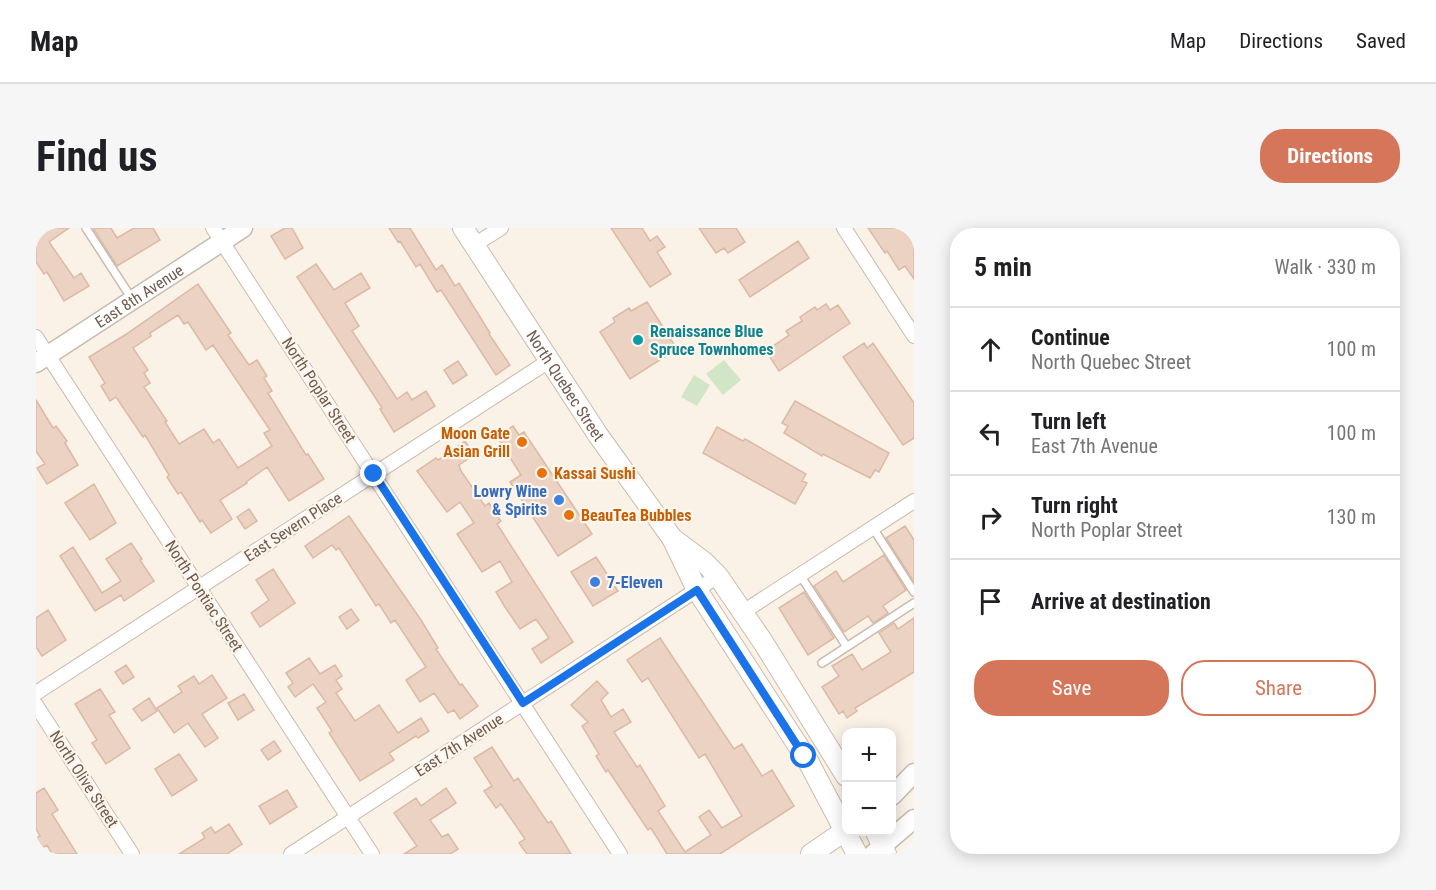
<!DOCTYPE html>
<html lang="en">
<head>
<meta charset="utf-8">
<style>
	body { margin:0; font-family:"Roboto Condensed",sans-serif; background:#f6f6f6; color:#202124 }
	.controls { position:absolute; right:18px; bottom:18px; display:grid; overflow:hidden; border-radius:12px; box-shadow:0 3px 15px #0003 }
	.controls button { width:54px; height:54px; display:grid; place-items:center; padding:0; border:0; border-bottom:2px solid #e0e0e0; background:#fff; color:#202124; font:30px sans-serif }
	.stop { position:absolute; width:18px; height:18px; margin:-14px; border:4px solid #1a73e8; border-radius:50%; background:#fff }
	.stop.end { background:#1a73e8; border-color:#fff; box-shadow:0 2px 6px #0008 }
	.list { margin:0; padding:0; list-style:none }
	h2 { display:flex; justify-content:space-between; align-items:center; height:78px; margin:0; padding:0 24px; font-size:26px }
	h2 small { font-size:20px; font-weight:400; color:#757577 }
	.list li { display:grid; grid-template-columns:39px 1fr auto; gap:18px; align-items:center; box-sizing:border-box; height:84px; padding:0 24px; border-top:2px solid #e0e0e0 }
	.list b { display:block; font-size:22px; white-space:nowrap }
	.list p { margin:0; font-size:20px; white-space:nowrap; color:#757577 }
	.list em { font-size:20px; font-style:normal; color:#757577 }
	.actions { display:flex; gap:12px; padding:18px 24px }
	.actions a { flex:1; padding:14px 0; border:2px solid #d5765b; border-radius:24px; text-align:center; font-size:21px; color:#d5765b }
	.actions .main { background:#d5765b; color:#fff }
	.icon { flex:none; width:33px; height:33px; fill:none; stroke:currentColor; stroke-width:2; stroke-linecap:round; stroke-linejoin:round }
	.map { position:relative; flex:none; width:878px; height:626px; overflow:hidden; border-radius:24px }
	header { display:flex; align-items:center; gap:36px; box-sizing:border-box; height:84px; padding:0 30px; background:#fff; border-bottom:2px solid #e0e0e0 }
	header strong { font-size:28px }
	nav { display:flex; gap:33px; margin-inline-start:auto; font-size:21px }
	.intro { display:flex; align-items:center; justify-content:space-between; box-sizing:border-box; height:144px; padding:0 36px }
	h1 { margin:0; font-size:42px }
	.button { padding:15px 27px; border-radius:24px; background:#d5765b; color:#fff; font-size:21px; font-weight:700 }
	main { display:flex; gap:36px; padding:0 36px }
	aside { flex:1; background:#fff; border-radius:24px; box-shadow:0 3px 15px #0003 }
	.map>svg:first-child { display:block }
	.green { fill:#d3e5c7 }
	.building { fill:#ecd2c2; stroke:#dcb9a4; stroke-width:1.5; fill-rule:evenodd }
	.lines { fill:none; stroke-linecap:round; stroke-linejoin:round }
	.service-casing { stroke:#cabaae; stroke-width:10 }
	.minor-casing { stroke:#cabaae; stroke-width:16 }
	.tertiary-casing { stroke:#cabaae; stroke-width:21 }
	.secondary-casing { stroke:#ccbbac; stroke-width:22 }
	.service { stroke:#fff; stroke-width:7 }
	.minor { stroke:#fff; stroke-width:14 }
	.tertiary { stroke:#fff; stroke-width:18 }
	.secondary { stroke:#fff; stroke-width:20 }
	.route { stroke:#1a73e8; stroke-width:8 }
	.culture-dot { fill:#0f9aa8; stroke:#fdf6ed; stroke-width:2 }
	.food-dot { fill:#e8710a; stroke:#fdf6ed; stroke-width:2 }
	.shop-dot { fill:#3f7fe0; stroke:#fdf6ed; stroke-width:2 }
	.labels { text-anchor:middle; dominant-baseline:central; stroke-width:4.5; stroke-linejoin:round; paint-order:stroke }
	.street-label { font-size:16px; fill:#705a4e; stroke:#fdf6ed }
	.culture-label { font-size:16px; font-weight:bold; fill:#0d838f; stroke:#fdf6ed; text-anchor:start }
	.food-label { font-size:16px; font-weight:bold; fill:#c56008; stroke:#fdf6ed; text-anchor:start }
	.shop-label { font-size:16px; font-weight:bold; fill:#366cbe; stroke:#fdf6ed; text-anchor:end }
</style>
</head>
<body>
<header>
<strong>Map</strong>
<nav><a>Map</a><a>Directions</a><a>Saved</a></nav>
</header>
<div class="intro"><h1>Find us</h1><a class="button">Directions</a></div>
<main>
<div class="map">
<svg width="878" height="626" viewBox="0 0 878 626">
	<rect width="100%" height="100%" fill="#faf2e7"/>
	<!-- green -->
	<path class="green" d="M688,132L705,152L687,167L670,146Z
		M658,147L674,157L661,178L645,169Z"/>
	<!-- building -->
	<path class="building" d="M0,0H33L13,14L38,50L45,45L53,58L28,73L11,44L8,46L0,34Z
		M57,0H75L81,10L98,0H117L124,12L81,38Z
		M249,0H256L267,20L249,31L235,8Z
		M353,0H374L400,42L406,37L419,58L423,55L454,105L453,106L474,137L460,147L405,62L401,64L384,36L380,39L364,13L362,14Z
		M575,0H606L614,13L621,8L629,19L621,24L635,46L614,59Z
		M663,0H700L709,14L692,25L688,20L680,25Z
		M832,0H873L878,7V51L869,38L863,42L851,23L849,25Z
		M762,13L773,30L714,69L703,52Z
		M280,36L298,62L325,45L334,60L309,75L323,98L316,103L361,171L371,164L376,172L390,163L399,178L358,204L344,181L346,180L261,49Z
		M162,56L195,105L192,107L213,137L221,132L231,148L228,150L236,163L232,165L270,227L272,226L288,251L253,273L231,239L210,254L211,255L184,272L196,291L175,305L166,292L164,294L145,264L142,266L131,249L133,247L109,207L107,209L80,169L74,173L65,158L69,155L53,129L89,107ZM142,87L148,96L152,94L170,122L177,117L234,202L228,205L236,218L202,240L183,211L177,215L168,201L143,216L129,194L131,193L108,159L114,155L108,145L112,142L97,120L115,108L114,105Z
		M611,74L641,121L594,151L564,104L579,94L577,90L593,80L595,83Z
		M790,76L794,82L802,77L814,95L743,143L730,123L753,107L750,103L766,93L764,89L779,79L781,82Z
		M828,115L831,120L837,115L878,175V210L867,217L807,129Z
		M422,133L431,147L417,156L408,142Z
		M0,172L17,200L20,198L31,213L29,215L42,237L11,256L1,240L9,236L0,223Z
		M759,173L853,225L843,244L839,242L834,250L787,226L786,228L748,205L752,198L746,195Z
		M477,198L483,207L488,204L556,306L522,328L474,254L485,247L461,209Z
		M681,199L707,213L709,211L770,246L766,253L771,255L759,276L667,225Z
		M429,213L438,227L423,237L425,243L449,278L453,275L465,293L461,296L537,414L505,435L496,421L513,410L500,391L484,401L469,379L460,364L476,354L464,333L446,344L421,306L438,295L424,274L411,284L381,243L400,230L402,232Z
		M58,256L80,295L54,312L29,275Z
		M213,281L221,293L209,301L201,289Z
		M313,288L385,392L402,420L400,421L424,457L426,456L442,478L424,491L418,482L412,485L398,465L384,474L370,452L390,439L359,392L355,395L343,376L340,378L303,320L300,322L296,317L277,330L269,318Z
		M869,298L878,312V354L850,310Z
		M95,315L106,331L104,332L118,353L88,373L85,367L59,383L24,328L37,319L66,365L85,353L70,331Z
		M848,327L870,362L847,378L852,385L837,395L832,388L808,404L778,358L800,343L807,354Z
		M560,329L582,363L557,378L535,344Z
		M237,341L259,375L224,399L215,385L233,372L220,352Z
		M768,364L798,410L772,427L743,380Z
		M315,381L323,392L311,401L303,389Z
		M12,382L30,412L6,428L0,419V390Z
		M878,390V444L819,480L821,483L811,490L807,483L803,486L786,459L803,448L796,438L816,426L826,442L855,424L843,405L858,395L862,401Z
		M624,410L698,521L706,516L726,548L736,542L758,578L684,626H631L615,600L612,602L572,542L570,544L560,528L563,526L546,498L552,494L535,477L561,453L572,465L565,472L575,489L587,481L595,494L578,504L601,539L604,537L629,578L622,583L649,624L675,607L663,589L673,582L686,600L706,588L669,526L663,530L612,450L606,454L591,432Z
		M273,430L284,446L299,437L306,448L300,452L306,461L300,465L319,493L343,477L362,505L385,490L393,503L382,510L380,508L353,525L358,532L324,553L293,505L296,503L281,480L290,474L277,456L259,469L252,459L257,455L250,445Z
		M90,437L98,449L87,456L79,444Z
		M176,447L191,470L166,486L182,510L169,519L152,495L138,505L121,480L146,464L142,458L158,448L163,456Z
		M64,461L79,484L73,487L94,520L70,536L56,515L61,512L39,476Z
		M208,466L218,482L202,492L192,475Z
		M113,470L121,483L106,493L97,481Z
		M238,513L245,523L232,532L225,522Z
		M456,519L478,553L482,550L512,595L515,593L535,626H491L483,615L489,611L465,576L460,580L448,563L456,558L438,530Z
		M143,526L161,552L136,568L119,541Z
		M8,560L22,582L16,586L41,626H16L11,617L4,621L0,615V610L4,608L0,601V565Z
		M410,560L420,575L394,592L406,609L412,606L422,621L414,626H368L381,618L358,585L380,570L385,578Z
		M251,562L261,579L234,596L223,578Z
		M193,596L206,616L191,626H143L169,610L166,605L175,599L179,605Z"/>
	<g class="lines">
		<!-- service casing -->
		<g class="service-casing">
			<path id="service" d="M50,0L96,71
				M837,300L878,364
				M764,347L811,419
				M786,435L878,375"/>
		</g>
		<!-- minor casing -->
		<g class="minor-casing">
			<path id="minor" d="M177,0L584,626
				M808,0L878,108
				M438,17L465,0
				M0,109L336,626
				M707,384L878,273
				M0,465L513,133
				M0,477L96,626
				M255,626L682,348"/>
		</g>
		<!-- tertiary casing -->
		<g class="tertiary-casing">
			<g id="tertiary">
				<path id="s1" d="M0,135L207,0"/>
				<path d="M856,568L878,545"/>
				<path d="M837,626L878,591"/>
			</g>
		</g>
		<!-- secondary casing -->
		<g class="secondary-casing">
			<g id="secondary">
				<path id="s2" d="M427,0L562,207L636,310L661,362L772,533L821,626"/>
				<path d="M636,310L668,334L682,348L727,414L810,548"/>
				<path d="M840,604L850,626"/>
				<path d="M775,626L810,602"/>
			</g>
		</g>
		<!-- service -->
		<use href="#service" class="service"/>
		<!-- minor -->
		<use href="#minor" class="minor"/>
		<!-- tertiary -->
		<use href="#tertiary" class="tertiary"/>
		<!-- secondary -->
		<use href="#secondary" class="secondary"/>
	</g>
	<g class="lines">
		<!-- route -->
		<path class="route" d="M338,246L487,475L661,362L768,528"/>
	</g>
	<!-- markers -->
	<circle class="culture-dot" cx="602" cy="112" r="6"/>
	<g class="food-dot">
		<circle cx="486" cy="214" r="6"/>
		<circle cx="506" cy="245" r="6"/>
		<circle cx="533" cy="287" r="6"/>
	</g>
	<g class="shop-dot">
		<circle cx="523" cy="272" r="6"/>
		<circle cx="559" cy="354" r="6"/>
	</g>
	<g class="labels">
		<!-- street labels -->
		<g class="street-label">
			<text stroke="none"><textPath href="#s1" startOffset="123">East 8th Avenue</textPath></text>
			<text stroke="none"><textPath href="#s2" startOffset="188">North Quebec Street</textPath></text>
			<text transform="translate(283 162) rotate(57)">North Poplar Street</text>
			<text transform="translate(257 299) rotate(-33)">East Severn Place</text>
			<text transform="translate(168 368) rotate(57)">North Pontiac Street</text>
			<text transform="translate(423 517) rotate(-33)">East 7th Avenue</text>
			<text transform="translate(48 551) rotate(57)">North Olive Street</text>
		</g>
		<!-- culture labels -->
		<g class="culture-label">
			<text x="614" y="103">Renaissance Blue<tspan x="614" dy="18">Spruce Townhomes</tspan></text>
		</g>
		<!-- food labels -->
		<g class="food-label">
			<text x="474" y="205" text-anchor="end">Moon Gate<tspan x="474" dy="18">Asian Grill</tspan></text>
			<text x="518" y="245">Kassai Sushi</text>
			<text x="545" y="287">BeauTea Bubbles</text>
		</g>
		<!-- shop labels -->
		<g class="shop-label">
			<text x="511" y="263">Lowry Wine<tspan x="511" dy="18">&amp; Spirits</tspan></text>
			<text x="571" y="354" text-anchor="start">7-Eleven</text>
		</g>
	</g>
</svg>
<div class="controls">
<button>+</button>
<button>−</button>
</div>
<div class="stop" style="left:768px;top:528px"></div>
<div class="stop end" style="left:338px;top:246px"></div>
</div>
<aside>
<h2>5 min<small>Walk · 330 m</small></h2>
<ul class="list">
<li><svg class="icon" aria-label="ahead" viewBox="0 0 24 24"><path d="M12 20V5M6 11l6-6 6 6"/></svg><div><b>Continue</b><p>North Quebec Street</p></div><em>100 m</em></li>
<li><svg class="icon" aria-label="left" viewBox="0 0 24 24"><path d="M17 20v-9H6M10 6l-5 5 5 5"/></svg><div><b>Turn left</b><p>East 7th Avenue</p></div><em>100 m</em></li>
<li><svg class="icon" aria-label="right" viewBox="0 0 24 24"><path d="M7 20v-9h11M14 6l5 5-5 5"/></svg><div><b>Turn right</b><p>North Poplar Street</p></div><em>130 m</em></li>
<li><svg class="icon" aria-label="arrive" viewBox="0 0 24 24"><path d="M6 21V4h12l-3 4 3 4H6"/></svg><div><b>Arrive at destination</b></div></li>
</ul>
<div class="actions"><a class="main">Save</a><a>Share</a></div>
</aside>
</main>
</body>
</html>
